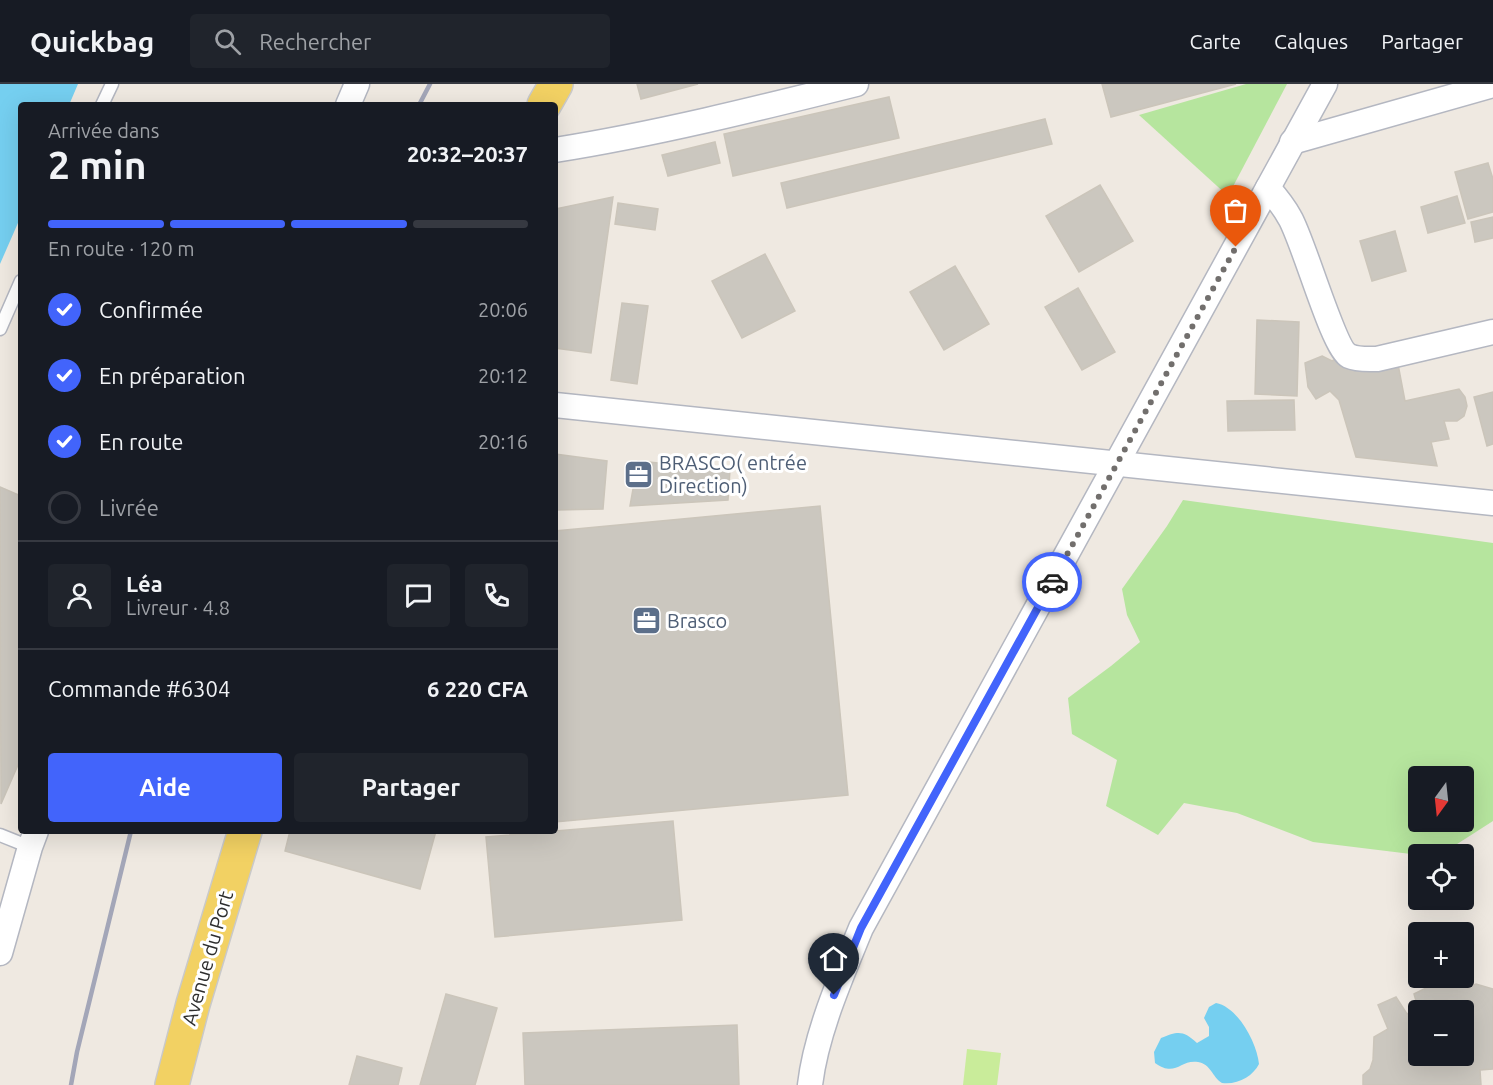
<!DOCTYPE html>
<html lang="fr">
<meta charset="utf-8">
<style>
:root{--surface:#171b24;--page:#20242c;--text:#f1f3f6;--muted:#9ea1a6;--line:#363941;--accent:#4264fb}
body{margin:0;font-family:Ubuntu,sans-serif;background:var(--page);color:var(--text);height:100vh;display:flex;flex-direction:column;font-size:22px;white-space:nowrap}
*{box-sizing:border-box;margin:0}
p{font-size:20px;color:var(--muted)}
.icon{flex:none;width:33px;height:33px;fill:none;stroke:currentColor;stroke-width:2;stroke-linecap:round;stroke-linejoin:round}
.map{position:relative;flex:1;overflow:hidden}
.drawer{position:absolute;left:18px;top:18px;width:540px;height:732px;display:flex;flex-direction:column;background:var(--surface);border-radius:6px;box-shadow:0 6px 24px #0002}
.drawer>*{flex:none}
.needle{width:39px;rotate:195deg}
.tools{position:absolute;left:1408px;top:682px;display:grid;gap:12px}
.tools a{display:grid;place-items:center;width:66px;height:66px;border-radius:6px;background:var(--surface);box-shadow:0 6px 24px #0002;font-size:30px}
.pin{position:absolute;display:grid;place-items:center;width:51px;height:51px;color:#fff;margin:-62px -26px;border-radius:50% 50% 50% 0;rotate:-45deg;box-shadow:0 0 6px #0007}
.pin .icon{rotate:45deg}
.courier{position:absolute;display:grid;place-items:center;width:60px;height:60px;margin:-30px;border:4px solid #4264fb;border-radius:50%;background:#fff;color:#222;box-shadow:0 2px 8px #0007}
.overview em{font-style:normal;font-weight:700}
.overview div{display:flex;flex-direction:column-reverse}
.overview{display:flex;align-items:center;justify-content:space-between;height:102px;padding:0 30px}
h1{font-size:39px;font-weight:700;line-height:45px}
.bar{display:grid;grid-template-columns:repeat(4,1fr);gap:9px 6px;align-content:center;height:72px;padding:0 30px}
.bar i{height:8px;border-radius:4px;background:var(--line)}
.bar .selected{background:var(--accent)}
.bar p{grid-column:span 4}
.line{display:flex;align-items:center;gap:15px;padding:0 30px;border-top:2px solid var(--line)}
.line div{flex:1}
.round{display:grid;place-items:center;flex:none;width:63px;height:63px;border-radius:6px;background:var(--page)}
ol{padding:0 30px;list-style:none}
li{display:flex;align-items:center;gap:18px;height:66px}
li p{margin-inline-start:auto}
li .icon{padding:6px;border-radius:50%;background:var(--accent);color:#fff;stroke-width:4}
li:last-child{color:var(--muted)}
li i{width:33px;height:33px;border:3px solid var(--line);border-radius:50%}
.cta{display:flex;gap:12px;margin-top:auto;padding:12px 30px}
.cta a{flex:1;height:69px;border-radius:6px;background:var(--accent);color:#fff;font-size:24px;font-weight:700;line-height:69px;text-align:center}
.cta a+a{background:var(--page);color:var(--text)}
header{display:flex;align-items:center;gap:36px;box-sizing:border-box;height:84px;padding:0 30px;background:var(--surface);border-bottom:2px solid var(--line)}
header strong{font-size:28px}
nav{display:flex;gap:33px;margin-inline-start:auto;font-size:21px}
.search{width:420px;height:54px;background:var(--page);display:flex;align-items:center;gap:15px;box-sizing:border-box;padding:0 21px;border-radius:6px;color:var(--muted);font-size:22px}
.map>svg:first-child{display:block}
.green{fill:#b6e59e;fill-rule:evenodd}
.pitch{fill:#c9ec9a}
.water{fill:#75cff0}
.building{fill:#cbc7bf;stroke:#cbc5ba;stroke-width:1.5;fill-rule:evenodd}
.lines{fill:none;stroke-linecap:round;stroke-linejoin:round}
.lane-casing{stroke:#b4b7c1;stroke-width:15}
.street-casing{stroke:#b4b7c1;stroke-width:27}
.primary-casing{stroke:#c9c9c9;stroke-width:36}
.lane{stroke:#fff;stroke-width:12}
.street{stroke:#fff;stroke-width:24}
.primary{stroke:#f2d163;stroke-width:33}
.rail{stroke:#a3a6b8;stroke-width:4.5}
.done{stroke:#726f6d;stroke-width:6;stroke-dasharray:0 10.8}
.route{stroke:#4264fb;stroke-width:8}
.labels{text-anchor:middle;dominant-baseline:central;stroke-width:6;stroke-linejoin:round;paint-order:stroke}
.service-label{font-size:20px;fill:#4e5e75;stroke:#fff;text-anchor:start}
.street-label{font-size:20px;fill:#2e2e2e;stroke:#fff}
</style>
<header>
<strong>Quickbag</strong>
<div class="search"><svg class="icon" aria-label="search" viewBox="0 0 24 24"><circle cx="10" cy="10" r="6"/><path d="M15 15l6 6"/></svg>Rechercher</div>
<nav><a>Carte</a><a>Calques</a><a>Partager</a></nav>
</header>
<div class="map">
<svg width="1493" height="1001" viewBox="0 0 1493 1001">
<rect width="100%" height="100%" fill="#efe9e1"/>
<g class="green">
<polygon points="1246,0 1287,0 1228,112 1139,31"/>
<path d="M1183,416l310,43v278l-53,34h-21l-106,-13 -76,-29 -53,-10 -26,32 -52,-29 11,-46 -45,-26 -4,-36 43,-32 29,-24 -13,-27 -5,-26 45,-63zM1419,693h45v45h-45z"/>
</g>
<polygon class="pitch" points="967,965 1001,969 997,1001 963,1001"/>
<g class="water">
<polygon points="0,0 78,0 69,21 21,21 21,132 0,180"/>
<path d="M1216,919c22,4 41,40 43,61 -6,12 -21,21 -37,19 -10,-6 -11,-19 -24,-21 -18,-3 -22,16 -43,1l-1,-11 7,-14c17,-7 22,-8 36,5l12,-7v-9l-5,-9 5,-11z"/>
</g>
<g class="building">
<polygon points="637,0 698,0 641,15"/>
<polygon points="1102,0 1236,0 1111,33"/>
<polygon points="889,13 899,54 733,92 724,50"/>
<polygon points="1045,35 1052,60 787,124 781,99"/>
<polygon points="715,58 720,79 668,92 662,71"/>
<polygon points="1488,79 1493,95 1493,128 1468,135 1455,88"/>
<polygon points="1100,101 1133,157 1079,188 1046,132"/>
<polygon points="1457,112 1465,139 1428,149 1421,123"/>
<polygon points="613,113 591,269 555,264 555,125"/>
<polygon points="618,119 658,125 655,146 615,140"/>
<polygon points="1493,133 1493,154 1475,158 1471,138"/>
<polygon points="1395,147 1406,187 1372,197 1360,157"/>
<polygon points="765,170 795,227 742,254 712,197"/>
<polygon points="955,182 989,240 944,266 910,208"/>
<polygon points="1078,204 1115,268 1082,286 1045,223"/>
<polygon points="622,219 648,222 637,300 611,296"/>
<polygon points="1257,236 1299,238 1297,312 1255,310"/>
<polygon points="1322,272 1332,277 1340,273 1397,275 1405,317 1459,305 1465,313 1467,322 1464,332 1457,337 1444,337 1449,355 1431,358 1437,382 1356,373 1339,316 1330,307 1316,315 1308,303 1305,279"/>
<polygon points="1493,308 1493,360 1487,362 1474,313"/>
<polygon points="1294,316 1295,346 1228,347 1227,317"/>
<polygon points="555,370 607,377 603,425 556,426"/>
<polygon points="638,377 730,386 728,416 630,422"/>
<polygon points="0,403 21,412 21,674 1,720"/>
<polygon points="820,422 848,711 555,738 555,447"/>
<polygon points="673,737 682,836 495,853 486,753"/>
<polygon points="290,747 436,747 420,805 285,767"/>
<path d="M1446,894l5,9 10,-3 7,4 8,-4 17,5v80l-13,1 1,15h-118v-10l7,-6 3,-9 1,-23 14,-8 -10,-24 18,-8 11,17 11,-6 -4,-14zM1419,927h45v45h-45z"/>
<polygon points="446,910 497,924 475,1001 420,1001"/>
<polygon points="737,941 739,1001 525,1001 523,949"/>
<polygon points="357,972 402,984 398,1001 349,1001"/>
</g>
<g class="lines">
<defs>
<g id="lane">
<polyline points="102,21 112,0"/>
<polyline points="0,245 21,197"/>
<polyline points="0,751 30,763"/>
</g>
<g id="street">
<polyline points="348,21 357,0"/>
<polyline points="1292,58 1493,1"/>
<path d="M555,66c101,-16 201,-41 301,-66"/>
<path d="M1268,104c8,9 16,19 22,30 14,24 43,130 59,138 9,4 19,3 28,3l116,-27"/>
<polyline points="555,321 1493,419"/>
<polyline points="0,869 30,763 36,747"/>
<path d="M810,1001c6,-52 31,-108 51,-157l464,-844"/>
</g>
<g id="primary">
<polyline points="544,21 556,0"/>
<polyline points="172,1001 193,920 245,747"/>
</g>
</defs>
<use href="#lane" class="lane-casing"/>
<use href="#street" class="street-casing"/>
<use href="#primary" class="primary-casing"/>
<use href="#lane" class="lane"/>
<use href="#street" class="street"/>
<use href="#primary" class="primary"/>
<g class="rail">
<polyline points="419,21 430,0"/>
<polyline points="71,1001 77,968 131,747"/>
</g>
</g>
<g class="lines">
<polyline class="done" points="1052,498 1236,163"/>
<polyline class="route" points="834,911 861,844 1052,498"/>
</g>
<defs>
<symbol id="office-square" viewBox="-11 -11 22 22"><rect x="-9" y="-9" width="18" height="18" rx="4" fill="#5c6f8a" stroke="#fff"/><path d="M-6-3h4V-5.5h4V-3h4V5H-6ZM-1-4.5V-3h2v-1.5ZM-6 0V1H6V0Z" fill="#fff"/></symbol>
</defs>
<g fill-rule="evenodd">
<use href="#office-square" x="622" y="374" width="33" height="33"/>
<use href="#office-square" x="630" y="520" width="33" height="33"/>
</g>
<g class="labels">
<g class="service-label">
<text x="659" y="378">BRASCO( entrée<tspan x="659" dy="23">Direction)</tspan></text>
<text x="667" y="536">Brasco</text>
</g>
<g class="street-label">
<text transform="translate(207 874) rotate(-74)">Avenue du Port</text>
</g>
</g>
</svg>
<div class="tools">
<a><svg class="needle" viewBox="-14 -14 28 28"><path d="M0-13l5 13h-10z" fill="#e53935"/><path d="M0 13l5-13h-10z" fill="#9ea1a6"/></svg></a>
<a><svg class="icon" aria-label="locate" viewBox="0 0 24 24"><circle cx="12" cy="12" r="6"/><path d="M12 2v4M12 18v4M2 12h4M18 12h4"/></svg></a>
<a>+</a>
<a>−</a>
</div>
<div class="pin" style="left:1236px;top:163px;background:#ea580c"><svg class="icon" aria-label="bag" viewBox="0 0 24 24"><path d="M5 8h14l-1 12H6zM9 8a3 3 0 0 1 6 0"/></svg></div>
<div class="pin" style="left:834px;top:911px;background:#1f2937"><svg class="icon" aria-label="home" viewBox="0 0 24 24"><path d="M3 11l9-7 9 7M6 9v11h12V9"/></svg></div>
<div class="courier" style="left:1052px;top:498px"><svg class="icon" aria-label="car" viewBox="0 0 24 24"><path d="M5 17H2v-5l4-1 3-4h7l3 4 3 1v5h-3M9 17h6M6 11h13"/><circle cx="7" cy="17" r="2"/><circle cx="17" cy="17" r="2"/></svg></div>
<section class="drawer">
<div class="overview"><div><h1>2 min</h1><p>Arrivée dans</p></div><em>20:32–20:37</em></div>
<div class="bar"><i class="selected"></i><i class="selected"></i><i class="selected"></i><i></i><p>En route · 120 m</p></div>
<ol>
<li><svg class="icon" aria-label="check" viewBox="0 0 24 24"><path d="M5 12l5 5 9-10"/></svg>Confirmée<p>20:06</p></li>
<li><svg class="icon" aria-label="check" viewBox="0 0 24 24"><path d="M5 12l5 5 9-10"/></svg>En préparation<p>20:12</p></li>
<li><svg class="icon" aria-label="check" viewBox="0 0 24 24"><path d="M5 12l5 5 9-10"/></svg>En route<p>20:16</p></li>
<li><i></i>Livrée</li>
</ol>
<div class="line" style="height:108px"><a class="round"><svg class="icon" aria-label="person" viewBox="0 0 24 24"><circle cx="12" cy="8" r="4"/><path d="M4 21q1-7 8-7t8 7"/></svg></a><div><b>Léa</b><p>Livreur · 4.8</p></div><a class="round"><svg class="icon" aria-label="chat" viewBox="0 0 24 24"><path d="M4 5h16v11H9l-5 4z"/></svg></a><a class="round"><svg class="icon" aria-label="phone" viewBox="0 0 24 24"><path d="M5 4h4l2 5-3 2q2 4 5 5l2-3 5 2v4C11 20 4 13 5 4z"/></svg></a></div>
<div class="line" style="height:78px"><div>Commande #6304</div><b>6 220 CFA</b></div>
<div class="cta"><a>Aide</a><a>Partager</a></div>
</section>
</div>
